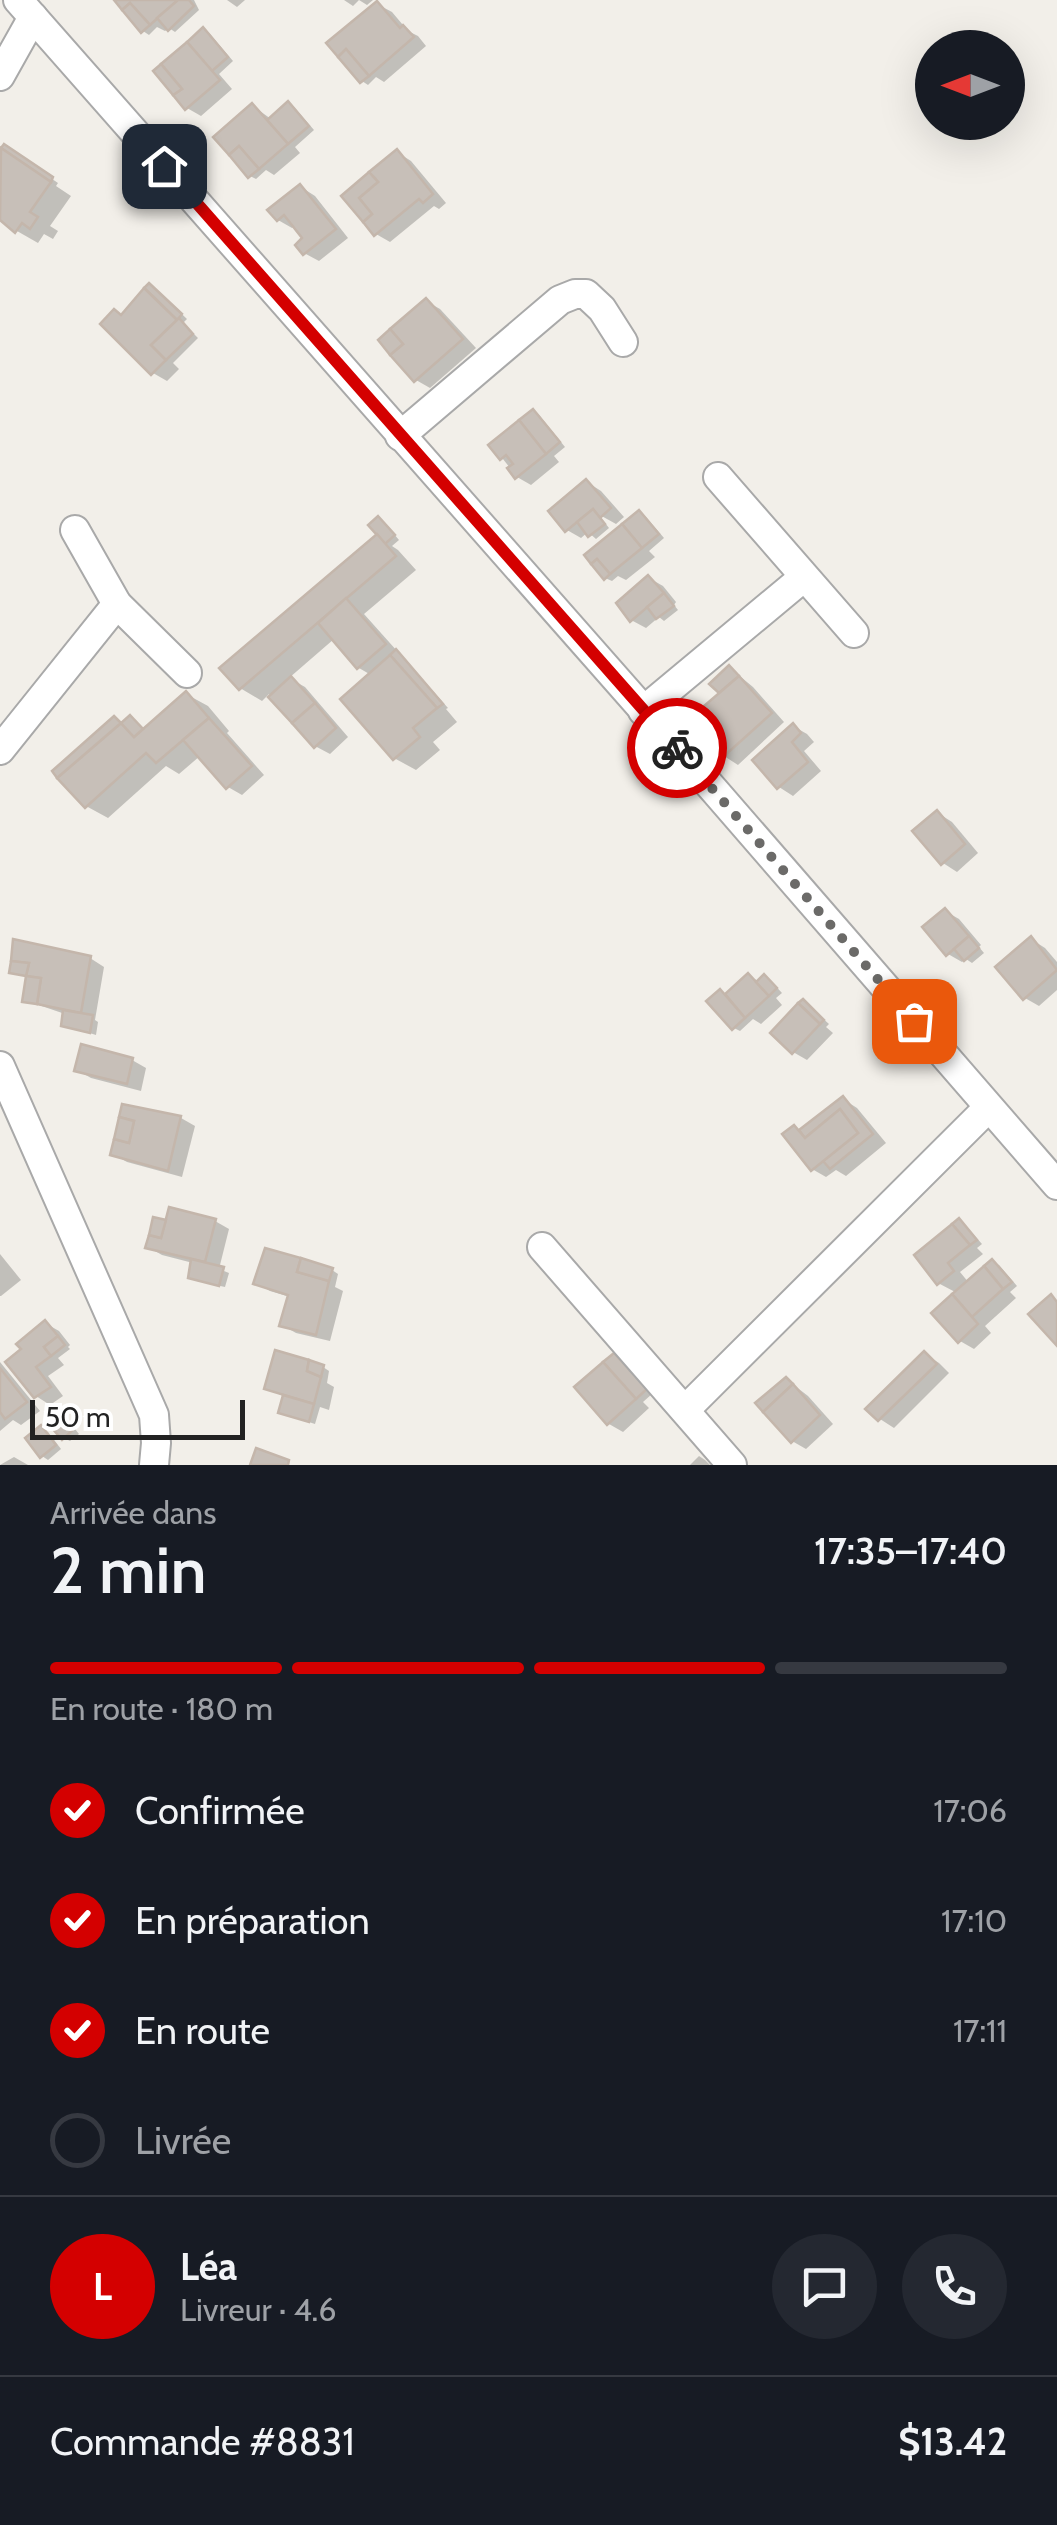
<!DOCTYPE html>
<html lang="fr">
<meta charset="utf-8">
<style>
:root{--surface:#171b24;--page:#242831;--text:#f1f3f6;--muted:#9ea1a6;--line:#363941;--accent:#d40000}
body{margin:0;font-family:Cabin,sans-serif;background:var(--page);color:var(--text);height:100vh;display:flex;flex-direction:column;font-size:38px;white-space:nowrap}
*{box-sizing:border-box;margin:0}
p{font-size:32px;color:var(--muted)}
.icon{flex:none;width:55px;height:55px;fill:none;stroke:currentColor;stroke-width:2;stroke-linecap:round;stroke-linejoin:round}
.map{position:relative;height:1465px;overflow:hidden}
.drawer{display:flex;flex-direction:column;background:var(--surface);flex:1}
.drawer>*{flex:none}
.needle{width:65px;rotate:270deg}
.tools{position:absolute;left:915px;top:30px;display:grid;gap:20px}
.tools a{display:grid;place-items:center;width:110px;height:110px;border-radius:50%;background:var(--surface);box-shadow:0 10px 40px #0002;font-size:50px}
.scale{position:absolute;left:30px;bottom:25px;width:215px;box-sizing:border-box;padding-left:10px;border:5px solid #222;border-top:0;font-size:28px;line-height:35px;white-space:nowrap;color:#222;-webkit-text-stroke:8px #fff;paint-order:stroke}
.pin{position:absolute;display:grid;place-items:center;width:85px;height:85px;color:#fff;margin:-42px;border-radius:20px;box-shadow:0 5px 15px #0006}
.courier{position:absolute;display:grid;place-items:center;width:100px;height:100px;margin:-50px;border:8px solid #d40000;border-radius:50%;background:#fff;color:#222;box-shadow:0 2px 12px #0007}
.summary em{font-style:normal;font-weight:600}
.summary div{display:flex;flex-direction:column-reverse}
.summary{display:flex;align-items:center;justify-content:space-between;height:170px;padding:0 50px}
h1{font-size:65px;font-weight:600;line-height:75px}
.bar{display:grid;grid-template-columns:repeat(4,1fr);gap:15px 10px;align-content:center;height:120px;padding:0 50px}
.bar i{height:12px;border-radius:8px;background:var(--line)}
.bar .current{background:var(--accent)}
.bar p{grid-column:span 4}
.line{display:flex;align-items:center;gap:25px;padding:0 50px;border-top:2px solid var(--line)}
.line div{flex:1}
.round{display:grid;place-items:center;flex:none;width:105px;height:105px;border-radius:52px;background:var(--page)}
ol{padding:0 50px;list-style:none}
li{display:flex;align-items:center;gap:30px;height:110px}
li p{margin-inline-start:auto}
li .icon{padding:10px;border-radius:50%;background:var(--accent);color:#fff;stroke-width:4}
li:last-child{color:var(--muted)}
li i{width:55px;height:55px;border:5px solid var(--line);border-radius:50%}
.map>svg:first-child{display:block}
.shadow{fill:#0003}
.building{fill:#c7bfb8;stroke:#c4b6ab;stroke-width:2.5}
.lines{fill:none;stroke-linecap:round;stroke-linejoin:round}
.minor-casing{stroke:#a9a9a9;stroke-width:32}
.minor{stroke:#fff;stroke-width:28}
.done{stroke:#6b6a68;stroke-width:10;stroke-dasharray:0 18}
.route{stroke:#d40000;stroke-width:12}
</style>
<div class="map">
<svg width="1057" height="1465" viewBox="0 0 1057 1465">
<rect width="100%" height="100%" fill="#f2efe9"/>
<g class="shadow">
<polygon points="117,0 194,0 199,10 175,32 169,28 165,31 157,27 149,35 143,31"/>
<polygon points="227,0 245,0 237,7"/>
<polygon points="344,0 373,0 367,5 359,0 353,6"/>
<polygon points="377,4 392,12 408,31 418,36 426,46 384,82 376,77 368,85 362,81"/>
<polygon points="204,30 210,34 233,61 219,74 232,89 201,116 187,108"/>
<polygon points="288,104 294,107 314,130 295,147 300,153 274,175 266,170 256,179 250,176 253,106 271,119"/>
<polygon points="5,147 58,183 56,186 71,196 50,226 58,231 53,239 44,234 38,243 17,231 0,217 0,154"/>
<polygon points="397,152 411,161 446,203 439,209 434,206 390,242 376,234"/>
<polygon points="301,187 315,196 348,238 319,261 304,253 306,239 295,225 292,228 278,220"/>
<polygon points="156,289 187,319 183,323 198,338 173,363 179,369 167,381 153,373 122,317"/>
<polygon points="426,301 440,309 476,348 430,388 416,380"/>
<polygon points="533,412 539,415 565,447 554,456 559,462 531,485 517,477 492,445"/>
<polygon points="587,482 601,491 624,517 616,524 598,514 609,528 596,539 588,532 581,538 567,530"/>
<polygon points="640,513 646,517 664,538 649,551 655,557 626,580 618,576 612,581 605,578"/>
<polygon points="378,519 384,522 399,540 392,546 398,550 416,570 364,614 448,708 446,709 457,722 433,742 440,750 416,770 394,758 371,675 359,668 334,639 289,678 305,687 348,737 330,754 315,746 269,694 262,701 240,688 380,534"/>
<polygon points="649,578 663,586 676,602 674,605 678,610 664,621 659,617 646,628 631,620"/>
<polygon points="730,668 753,687 784,722 738,765 724,756 713,744 716,741 705,735 723,693 720,691"/>
<polygon points="186,694 208,706 229,731 227,733 264,775 242,795 228,787 200,756 179,774 166,766 108,818 86,806 123,724 136,722 145,731"/>
<polygon points="793,726 807,734 814,742 804,751 821,771 793,796 779,787 756,760"/>
<polygon points="938,813 952,822 978,853 957,872 943,863"/>
<polygon points="945,911 959,919 981,945 979,947 984,953 972,963 966,959 962,962 948,954"/>
<polygon points="1031,939 1045,948 1057,962 1057,990 1039,1006 1025,998"/>
<polygon points="90,958 104,967 95,1020 98,1022 96,1035 64,1025 65,1014 24,1000 29,977 11,972"/>
<polygon points="749,976 760,982 765,977 771,981 782,993 776,998 782,1005 761,1024 753,1019 740,1031 734,1028 720,992 727,996"/>
<polygon points="809,1006 829,1024 826,1027 833,1033 807,1060 793,1052"/>
<polygon points="132,1060 146,1068 141,1091 91,1078 77,1070"/>
<polygon points="843,1099 857,1108 886,1143 846,1176 836,1170 826,1177 812,1169 795,1128 802,1132"/>
<polygon points="124,1106 181,1118 195,1126 182,1177 127,1162 113,1154"/>
<polygon points="215,1221 229,1229 219,1269 229,1273 225,1287 197,1281 190,1277 193,1263 162,1255 148,1247"/>
<polygon points="959,1221 965,1225 982,1244 977,1248 983,1254 960,1272 969,1283 992,1262 999,1265 1017,1286 1010,1292 1016,1298 985,1326 991,1333 974,1349 960,1341 935,1313 957,1293 938,1283"/>
<polygon points="0,1254 21,1280 1,1296 0,1296"/>
<polygon points="332,1270 338,1274 335,1287 343,1291 330,1341 296,1333 282,1325 290,1297 270,1291 256,1283"/>
<polygon points="45,1323 59,1331 70,1345 68,1347 70,1349 58,1358 64,1365 48,1376 63,1396 50,1405 36,1396 25,1349"/>
<polygon points="925,1354 939,1363 949,1373 894,1428 880,1419 869,1409"/>
<polygon points="614,1356 620,1359 652,1394 643,1402 649,1408 623,1432 609,1424"/>
<polygon points="0,1362 40,1411 21,1425 13,1420 0,1431"/>
<polygon points="323,1367 329,1371 327,1383 334,1387 329,1410 320,1407 315,1424 287,1415 285,1397 267,1388"/>
<polygon points="795,1386 808,1396 833,1424 806,1449 792,1441 767,1412"/>
<polygon points="60,1415 67,1419 79,1434 70,1441 64,1438"/>
<polygon points="41,1429 48,1432 61,1449 48,1460 42,1456"/>
<polygon points="699,1456 705,1460 710,1465 690,1465"/>
<polygon points="14,1457 28,1465 0,1465"/>
</g>
<g class="building">
<polygon points="114,0 178,0 150,25 130,3 122,10"/>
<polygon points="178,0 189,0 194,6 168,31 157,18"/>
<polygon points="377,1 400,28 403,25 414,37 369,76 346,49 338,57 326,43"/>
<polygon points="130,3 150,25 141,33 122,10"/>
<polygon points="203,27 228,57 212,71 187,42"/>
<polygon points="187,42 220,80 185,110 173,95 182,89 161,64"/>
<polygon points="346,49 369,76 360,83 338,57"/>
<polygon points="161,64 182,89 173,95 153,71"/>
<polygon points="288,101 309,126 288,144 267,120"/>
<polygon points="252,103 288,144 259,169 239,146 229,155 213,137"/>
<polygon points="4,144 53,177 51,182 1,148"/>
<polygon points="239,146 259,169 248,178 229,155"/>
<polygon points="1,148 51,182 30,212 38,217 30,229 22,223 15,233 0,220"/>
<polygon points="397,149 433,194 423,203 419,199 374,236 363,222 372,214 359,198 378,182 369,172"/>
<polygon points="369,172 378,182 359,198 372,214 363,222 341,196"/>
<polygon points="300,184 336,229 303,255 295,245 302,238 284,215 277,221 267,210"/>
<polygon points="149,283 182,314 179,318 177,320 144,288"/>
<polygon points="144,288 177,320 151,345 166,360 151,375 100,324 114,309 121,315"/>
<polygon points="426,298 463,339 414,382 390,355 403,344 390,329"/>
<polygon points="179,318 193,334 166,360 151,345"/>
<polygon points="390,329 403,344 390,355 378,340"/>
<polygon points="533,409 560,442 546,454 519,420"/>
<polygon points="519,420 546,454 515,479 507,468 513,464 506,455 500,460 488,445"/>
<polygon points="586,479 611,508 600,518 593,509 565,532 548,511"/>
<polygon points="593,509 605,524 588,537 577,522"/>
<polygon points="639,510 659,534 642,548 622,524"/>
<polygon points="378,516 395,535 385,544 368,525"/>
<polygon points="622,524 642,548 610,574 597,559 591,564 584,555"/>
<polygon points="377,534 396,556 239,690 219,668"/>
<polygon points="597,559 610,574 604,580 591,564"/>
<polygon points="648,575 664,593 630,622 616,603"/>
<polygon points="664,593 674,606 656,619 647,607"/>
<polygon points="346,598 386,644 357,669 318,623"/>
<polygon points="396,649 443,704 437,708 390,655"/>
<polygon points="390,655 437,708 413,728 420,737 393,760 340,699"/>
<polygon points="729,665 739,676 719,693 709,684"/>
<polygon points="291,676 315,703 292,723 268,697"/>
<polygon points="739,676 772,713 722,758 709,744 715,739 708,732 704,737 689,719"/>
<polygon points="186,691 209,718 156,763 146,753 85,808 57,778 121,723 134,737"/>
<polygon points="315,703 336,728 314,748 292,723"/>
<polygon points="130,715 143,729 134,737 121,723"/>
<polygon points="114,716 121,723 57,778 52,771"/>
<polygon points="209,718 252,766 226,789 183,740"/>
<polygon points="793,723 801,733 792,742 808,762 777,789 752,760"/>
<polygon points="937,810 965,844 941,865 912,831"/>
<polygon points="945,908 969,936 946,956 922,927"/>
<polygon points="969,936 979,948 964,961 954,949"/>
<polygon points="1031,936 1057,970 1023,1000 995,967"/>
<polygon points="13,939 91,956 81,1013 37,1004 41,978 26,976 29,963 11,961"/>
<polygon points="11,961 29,963 26,976 9,973"/>
<polygon points="748,973 769,996 745,1018 725,994"/>
<polygon points="764,974 777,988 769,996 756,982"/>
<polygon points="26,976 41,978 37,1004 22,1002"/>
<polygon points="720,989 745,1018 732,1030 706,1001"/>
<polygon points="803,999 824,1020 820,1024 798,1003"/>
<polygon points="798,1003 820,1024 792,1054 770,1033"/>
<polygon points="63,1010 93,1015 90,1033 61,1026"/>
<polygon points="81,1044 133,1058 127,1084 74,1071"/>
<polygon points="843,1096 873,1134 830,1169 823,1161 858,1133 840,1109 805,1138 799,1130"/>
<polygon points="122,1104 181,1116 168,1171 110,1155 114,1139 129,1143 134,1121 119,1117"/>
<polygon points="840,1109 858,1133 811,1171 782,1134 794,1125 805,1138"/>
<polygon points="119,1117 134,1121 129,1143 114,1139"/>
<polygon points="169,1207 216,1219 205,1262 145,1248 149,1235 161,1238"/>
<polygon points="153,1217 166,1220 161,1238 149,1235"/>
<polygon points="959,1218 977,1240 970,1245 952,1224"/>
<polygon points="952,1224 970,1245 948,1263 954,1271 937,1285 914,1255"/>
<polygon points="265,1248 301,1258 297,1272 329,1281 316,1335 279,1326 288,1295 253,1284"/>
<polygon points="301,1258 333,1268 329,1281 297,1272"/>
<polygon points="191,1259 224,1267 219,1286 188,1278"/>
<polygon points="992,1259 1012,1282 1003,1289 984,1266"/>
<polygon points="984,1266 1003,1289 972,1317 952,1294"/>
<polygon points="952,1294 978,1324 958,1343 931,1313"/>
<polygon points="1051,1294 1057,1302 1057,1346 1028,1314"/>
<polygon points="45,1320 58,1336 44,1347 51,1356 36,1367 51,1387 34,1398 5,1362 21,1349 16,1344"/>
<polygon points="58,1336 65,1345 51,1356 44,1347"/>
<polygon points="275,1350 309,1360 307,1371 321,1377 314,1404 264,1389"/>
<polygon points="924,1351 937,1364 878,1421 865,1409"/>
<polygon points="614,1353 647,1389 636,1399 603,1362"/>
<polygon points="309,1360 324,1365 321,1377 307,1371"/>
<polygon points="603,1362 636,1399 607,1425 574,1387"/>
<polygon points="0,1368 27,1402 5,1419 0,1412"/>
<polygon points="786,1377 793,1384 763,1412 755,1403"/>
<polygon points="793,1384 820,1415 791,1443 763,1412"/>
<polygon points="283,1395 314,1404 309,1422 278,1413"/>
<polygon points="60,1412 74,1429 62,1440 48,1423"/>
<polygon points="41,1425 56,1445 40,1458 25,1438"/>
<polygon points="256,1448 289,1460 288,1465 250,1465"/>
</g>
<g class="lines">
<defs>
<g id="minor">
<polyline points="18,0 714,790 1057,1185"/>
<polyline points="0,76 33,17"/>
<polyline points="400,436 560,300 575,294 586,294 602,309 623,342"/>
<polyline points="718,477 854,633"/>
<polyline points="75,530 117,604 187,673"/>
<polyline points="643,711 804,577"/>
<polyline points="0,750 117,604"/>
<polyline points="0,1066 154,1415 156,1443 154,1465"/>
<polyline points="542,1247 732,1465"/>
<polyline points="685,1410 988,1108"/>
</g>
</defs>
<use href="#minor" class="minor-casing"/>
<use href="#minor" class="minor"/>
</g>
<g class="lines">
<polyline class="done" points="677,748 914,1021"/>
<polyline class="route" points="164,166 677,748"/>
</g>
</svg>
<div class="tools">
<a><svg class="needle" viewBox="-14 -14 28 28"><path d="M0-13l5 13h-10z" fill="#e53935"/><path d="M0 13l5-13h-10z" fill="#9ea1a6"/></svg></a>
</div>
<div class="scale">50 m</div>
<div class="pin" style="left:914px;top:1021px;background:#ea580c"><svg class="icon" aria-label="bag" viewBox="0 0 24 24"><path d="M5 8h14l-1 12H6zM9 8a3 3 0 0 1 6 0"/></svg></div>
<div class="pin" style="left:164px;top:166px;background:#1f2937"><svg class="icon" aria-label="home" viewBox="0 0 24 24"><path d="M3 11l9-7 9 7M6 9v11h12V9"/></svg></div>
<div class="courier" style="left:677px;top:748px"><svg class="icon" aria-label="bike" viewBox="0 0 24 24"><circle cx="6" cy="16" r="4"/><circle cx="18" cy="16" r="4"/><path d="M6 16l4-8h5l3 8M10 8l3 8H6M13 5h3"/></svg></div>
</div>
<section class="drawer">
<div class="summary"><div><h1>2 min</h1><p>Arrivée dans</p></div><em>17:35–17:40</em></div>
<div class="bar"><i class="current"></i><i class="current"></i><i class="current"></i><i></i><p>En route · 180 m</p></div>
<ol>
<li><svg class="icon" aria-label="check" viewBox="0 0 24 24"><path d="M5 12l5 5 9-10"/></svg>Confirmée<p>17:06</p></li>
<li><svg class="icon" aria-label="check" viewBox="0 0 24 24"><path d="M5 12l5 5 9-10"/></svg>En préparation<p>17:10</p></li>
<li><svg class="icon" aria-label="check" viewBox="0 0 24 24"><path d="M5 12l5 5 9-10"/></svg>En route<p>17:11</p></li>
<li><i></i>Livrée</li>
</ol>
<div class="line" style="height:180px"><b class="round" style="background:var(--accent);color:#fff">L</b><div><b>Léa</b><p>Livreur · 4.6</p></div><a class="round"><svg class="icon" aria-label="chat" viewBox="0 0 24 24"><path d="M4 5h16v11H9l-5 4z"/></svg></a><a class="round"><svg class="icon" aria-label="phone" viewBox="0 0 24 24"><path d="M5 4h4l2 5-3 2q2 4 5 5l2-3 5 2v4C11 20 4 13 5 4z"/></svg></a></div>
<div class="line" style="height:130px"><div>Commande #8831</div><b>$13.42</b></div>
</section>
